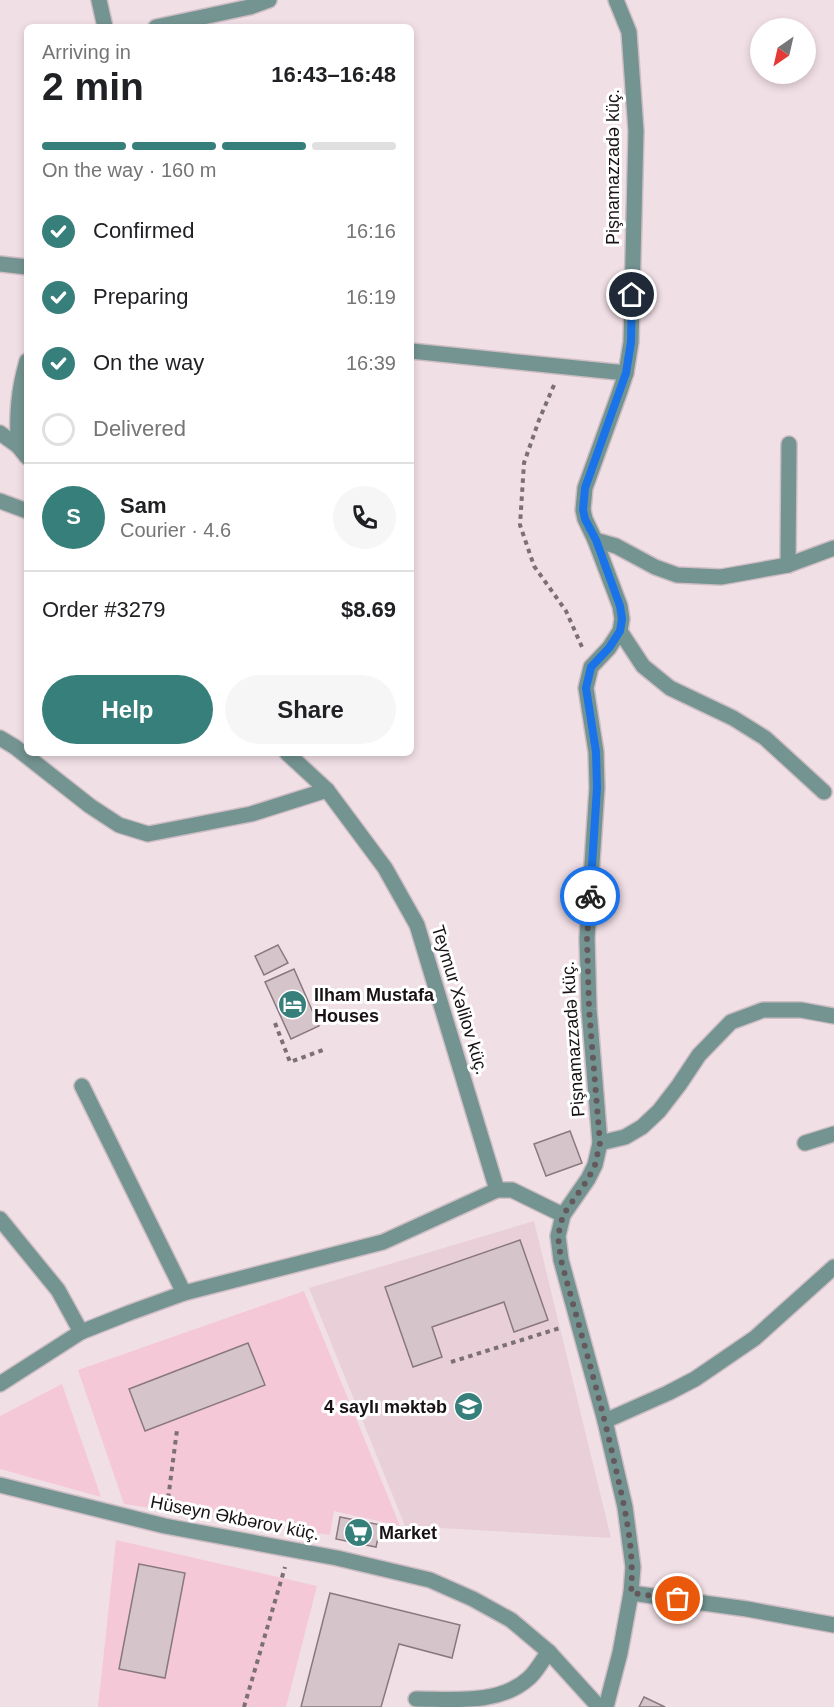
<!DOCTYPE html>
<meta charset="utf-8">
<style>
:root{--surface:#fff;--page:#f6f6f6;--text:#202124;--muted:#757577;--line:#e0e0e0;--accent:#377f7b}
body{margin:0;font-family:Arial,sans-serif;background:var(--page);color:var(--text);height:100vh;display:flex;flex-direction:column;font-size:22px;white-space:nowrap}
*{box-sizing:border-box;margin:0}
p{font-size:20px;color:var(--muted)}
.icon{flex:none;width:33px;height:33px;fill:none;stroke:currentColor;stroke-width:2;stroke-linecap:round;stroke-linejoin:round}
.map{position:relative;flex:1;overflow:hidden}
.panel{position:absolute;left:24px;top:24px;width:390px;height:732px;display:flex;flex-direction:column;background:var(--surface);border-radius:9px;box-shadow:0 3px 9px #0003}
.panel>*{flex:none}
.needle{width:39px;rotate:214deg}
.fabs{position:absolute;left:750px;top:18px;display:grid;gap:12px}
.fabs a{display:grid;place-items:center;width:66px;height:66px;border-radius:50%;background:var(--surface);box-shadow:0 3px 9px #0003;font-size:30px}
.pin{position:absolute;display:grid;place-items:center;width:51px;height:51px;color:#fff;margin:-26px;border:3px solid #fff;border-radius:50%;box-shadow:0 2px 6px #0007}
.courier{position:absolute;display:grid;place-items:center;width:60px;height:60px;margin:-30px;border:4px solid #1a73e8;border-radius:50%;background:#fff;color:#222;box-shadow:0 2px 8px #0007}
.head em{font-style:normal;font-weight:800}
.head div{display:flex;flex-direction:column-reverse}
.head{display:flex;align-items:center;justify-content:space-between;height:102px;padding:0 18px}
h1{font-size:39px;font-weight:800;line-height:45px}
.bar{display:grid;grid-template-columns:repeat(4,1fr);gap:9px 6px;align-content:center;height:72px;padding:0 18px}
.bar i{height:8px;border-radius:4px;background:var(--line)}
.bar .current{background:var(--accent)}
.bar p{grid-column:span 4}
.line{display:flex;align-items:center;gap:15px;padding:0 18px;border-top:2px solid var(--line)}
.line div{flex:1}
.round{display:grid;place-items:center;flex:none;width:63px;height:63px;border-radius:32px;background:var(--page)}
ol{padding:0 18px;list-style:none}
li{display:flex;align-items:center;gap:18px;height:66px}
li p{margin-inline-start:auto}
li .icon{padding:6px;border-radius:50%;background:var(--accent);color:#fff;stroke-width:4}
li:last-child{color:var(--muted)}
li i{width:33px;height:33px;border:3px solid var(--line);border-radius:50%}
.button{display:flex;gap:12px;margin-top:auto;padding:12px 18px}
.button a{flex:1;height:69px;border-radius:36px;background:var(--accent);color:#fff;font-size:24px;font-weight:800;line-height:69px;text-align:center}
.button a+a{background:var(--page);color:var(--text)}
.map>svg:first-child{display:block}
.built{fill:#e9cfd8}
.green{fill:#f5c8d8}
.building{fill:#d5c4ca;stroke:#89787e;stroke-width:1.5}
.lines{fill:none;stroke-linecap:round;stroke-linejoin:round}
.minor-casing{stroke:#cebec4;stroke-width:18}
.path{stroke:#7b7074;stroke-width:4;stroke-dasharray:4.5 4.5;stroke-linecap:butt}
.minor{stroke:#749491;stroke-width:15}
.done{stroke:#645a5e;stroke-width:6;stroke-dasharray:0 10.8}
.route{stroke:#1a73e8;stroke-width:8}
.labels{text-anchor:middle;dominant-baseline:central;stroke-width:6;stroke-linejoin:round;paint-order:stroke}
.street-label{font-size:18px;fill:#181214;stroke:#fff}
.poi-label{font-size:18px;font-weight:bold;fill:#181214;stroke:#fff;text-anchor:start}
</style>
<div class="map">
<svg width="834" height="1707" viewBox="0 0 834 1707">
<rect width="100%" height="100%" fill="#f1dfe6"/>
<polygon class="built" points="534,1221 611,1538 405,1526 309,1288"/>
<g class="green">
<polygon points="304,1291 400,1526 334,1511 330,1535 124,1504 78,1370"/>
<polygon points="62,1384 101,1497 0,1469 0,1416"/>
<polygon points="116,1540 317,1586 286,1707 98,1707"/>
</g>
<g class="building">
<polygon points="278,945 288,963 264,975 255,956"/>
<polygon points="294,969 319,1026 291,1039 265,982"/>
<polygon points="570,1131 582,1163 546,1176 534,1144"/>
<polygon points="520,1240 548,1320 514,1332 504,1302 432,1327 442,1357 413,1367 385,1287"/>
<polygon points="248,1343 265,1385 145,1431 129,1389"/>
<polygon points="340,1517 381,1525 376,1547 336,1539"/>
<polygon points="139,1564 185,1573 165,1678 119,1669"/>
<polygon points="330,1593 460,1625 452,1658 399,1644 381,1707 301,1707"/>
<polygon points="644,1697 665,1707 639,1707"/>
</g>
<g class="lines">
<defs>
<g id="minor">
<polyline points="99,0 105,27"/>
<polyline points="156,27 250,7 269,0"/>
<polyline points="0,264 27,267"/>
<polyline points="411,351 626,373"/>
<polyline points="0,433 18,446 27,457"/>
<path d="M18,446c-1,-31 0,-55 9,-85"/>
<polyline points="0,501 27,511"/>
<polyline points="595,540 616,546 655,567 677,575 721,577 788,565 834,548"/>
<polyline points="788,565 789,444"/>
<polyline points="620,631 643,666 670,688 733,718 765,738 824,792"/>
<polyline points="0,738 15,747 90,806 119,825 148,834 251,814 327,790"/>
<polyline points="287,753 327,790 385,868 417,925 497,1190"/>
<polyline points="82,1086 184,1293"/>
<polyline points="600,1143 625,1137 642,1127 659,1111 679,1085 699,1055 731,1022 763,1010 801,1010 834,1016"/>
<polyline points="805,1143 834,1134"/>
<polyline points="0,1219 58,1290 81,1332"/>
<polyline points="0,1384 81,1332 129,1313 184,1293 383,1242 497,1190 512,1190 563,1215"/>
<polyline points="605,1421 668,1393 695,1379 755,1338 834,1267"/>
<polyline points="0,1485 165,1526 337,1558 430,1580 473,1599 511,1620 549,1652 599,1707"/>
<polyline points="631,1593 747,1609 834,1625"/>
<path d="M416,1699c37,0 84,6 113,-21 8,-7 13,-18 20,-26"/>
<polyline points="606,1707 620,1653 631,1593 633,1567 625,1507 605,1421 561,1260 558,1236 563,1215 588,1179 595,1165 600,1143 589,1009 587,938 597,788 596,752 586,688 591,667 609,648 620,631 622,619 620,606 595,540 585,519 583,510 585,488 619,394 626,373 631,342 636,131 629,32 616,0"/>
</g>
</defs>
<use href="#minor" class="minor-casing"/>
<g class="path">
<polyline points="554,385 539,420 524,463 520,525 534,566 566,611 582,647"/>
<polyline points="275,1023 290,1062 323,1050"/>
<polyline points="451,1362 560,1328"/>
<polyline points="167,1507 177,1430"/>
<polyline points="244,1707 285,1567"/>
</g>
<use href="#minor" class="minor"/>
</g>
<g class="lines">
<path class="done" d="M590,896l-3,42 2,71 11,134 -5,22 -7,14 -25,36 -5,21 3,24c18,67 38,133 53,201 10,44 21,87 17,132l47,6"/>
<polyline class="route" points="590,896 597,788 596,752 586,688 591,667 609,648 620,631 622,619 620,606 596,540 585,519 583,510 585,488 626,373 631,342 632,295"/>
</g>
<defs>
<symbol id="hotel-disc" viewBox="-11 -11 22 22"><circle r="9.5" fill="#377f7b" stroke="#fff"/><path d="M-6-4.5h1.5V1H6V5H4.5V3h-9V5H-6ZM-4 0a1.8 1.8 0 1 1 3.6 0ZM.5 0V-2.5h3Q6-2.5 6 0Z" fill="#fff"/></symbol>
<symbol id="school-disc" viewBox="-11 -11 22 22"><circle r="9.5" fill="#377f7b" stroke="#fff"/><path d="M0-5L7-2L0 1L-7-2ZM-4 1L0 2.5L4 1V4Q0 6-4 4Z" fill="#fff"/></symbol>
<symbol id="supermarket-disc" viewBox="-11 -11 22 22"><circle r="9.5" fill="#377f7b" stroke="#fff"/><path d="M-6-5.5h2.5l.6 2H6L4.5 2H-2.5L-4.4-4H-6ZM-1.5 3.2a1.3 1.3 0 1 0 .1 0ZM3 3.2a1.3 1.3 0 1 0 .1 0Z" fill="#fff"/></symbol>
</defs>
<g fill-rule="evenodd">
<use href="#hotel-disc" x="276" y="988" width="33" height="33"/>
<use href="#school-disc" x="452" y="1390" width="33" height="33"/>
<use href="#supermarket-disc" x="342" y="1516" width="33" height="33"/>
</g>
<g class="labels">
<g class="street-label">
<text transform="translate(613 167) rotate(-90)">Pişnamazzadə küç.</text>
<text transform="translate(460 1000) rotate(73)">Teymur Xəlilov küç.</text>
<text transform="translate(573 1039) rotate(-94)">Pişnamazzadə küç.</text>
<text transform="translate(235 1518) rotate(11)">Hüseyn Əkbərov küç.</text>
</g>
<g class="poi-label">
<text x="314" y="995">Ilham Mustafa<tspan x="314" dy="21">Houses</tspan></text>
<text x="447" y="1407" text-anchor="end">4 saylı məktəb</text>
<text x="379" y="1533">Market</text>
</g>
</g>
</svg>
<div class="fabs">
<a><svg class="needle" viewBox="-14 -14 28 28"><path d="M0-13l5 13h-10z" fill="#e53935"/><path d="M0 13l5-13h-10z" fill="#757577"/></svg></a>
</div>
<div class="pin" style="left:678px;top:1599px;background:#ea580c"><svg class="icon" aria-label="bag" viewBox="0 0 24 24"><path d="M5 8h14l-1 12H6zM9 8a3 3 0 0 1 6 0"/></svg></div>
<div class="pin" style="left:632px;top:295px;background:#1f2937"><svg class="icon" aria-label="home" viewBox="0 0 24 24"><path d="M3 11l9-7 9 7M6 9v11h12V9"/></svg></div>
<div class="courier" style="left:590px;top:896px"><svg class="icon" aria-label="bike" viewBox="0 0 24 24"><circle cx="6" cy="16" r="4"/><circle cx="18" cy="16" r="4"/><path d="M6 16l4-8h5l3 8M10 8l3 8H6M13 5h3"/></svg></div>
<section class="panel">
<div class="head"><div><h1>2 min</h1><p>Arriving in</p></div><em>16:43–16:48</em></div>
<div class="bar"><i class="current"></i><i class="current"></i><i class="current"></i><i></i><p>On the way · 160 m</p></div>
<ol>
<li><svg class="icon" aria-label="check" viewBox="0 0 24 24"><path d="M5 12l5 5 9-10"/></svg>Confirmed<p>16:16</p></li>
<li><svg class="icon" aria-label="check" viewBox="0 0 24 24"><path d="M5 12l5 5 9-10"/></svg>Preparing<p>16:19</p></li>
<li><svg class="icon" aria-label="check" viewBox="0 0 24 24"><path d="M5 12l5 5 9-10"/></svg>On the way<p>16:39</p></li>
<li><i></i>Delivered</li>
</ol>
<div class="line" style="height:108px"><b class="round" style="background:var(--accent);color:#fff">S</b><div><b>Sam</b><p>Courier · 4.6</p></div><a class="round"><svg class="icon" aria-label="phone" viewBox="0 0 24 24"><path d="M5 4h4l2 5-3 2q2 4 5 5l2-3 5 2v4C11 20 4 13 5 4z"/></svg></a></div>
<div class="line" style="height:78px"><div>Order #3279</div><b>$8.69</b></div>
<div class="button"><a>Help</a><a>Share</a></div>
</section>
</div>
